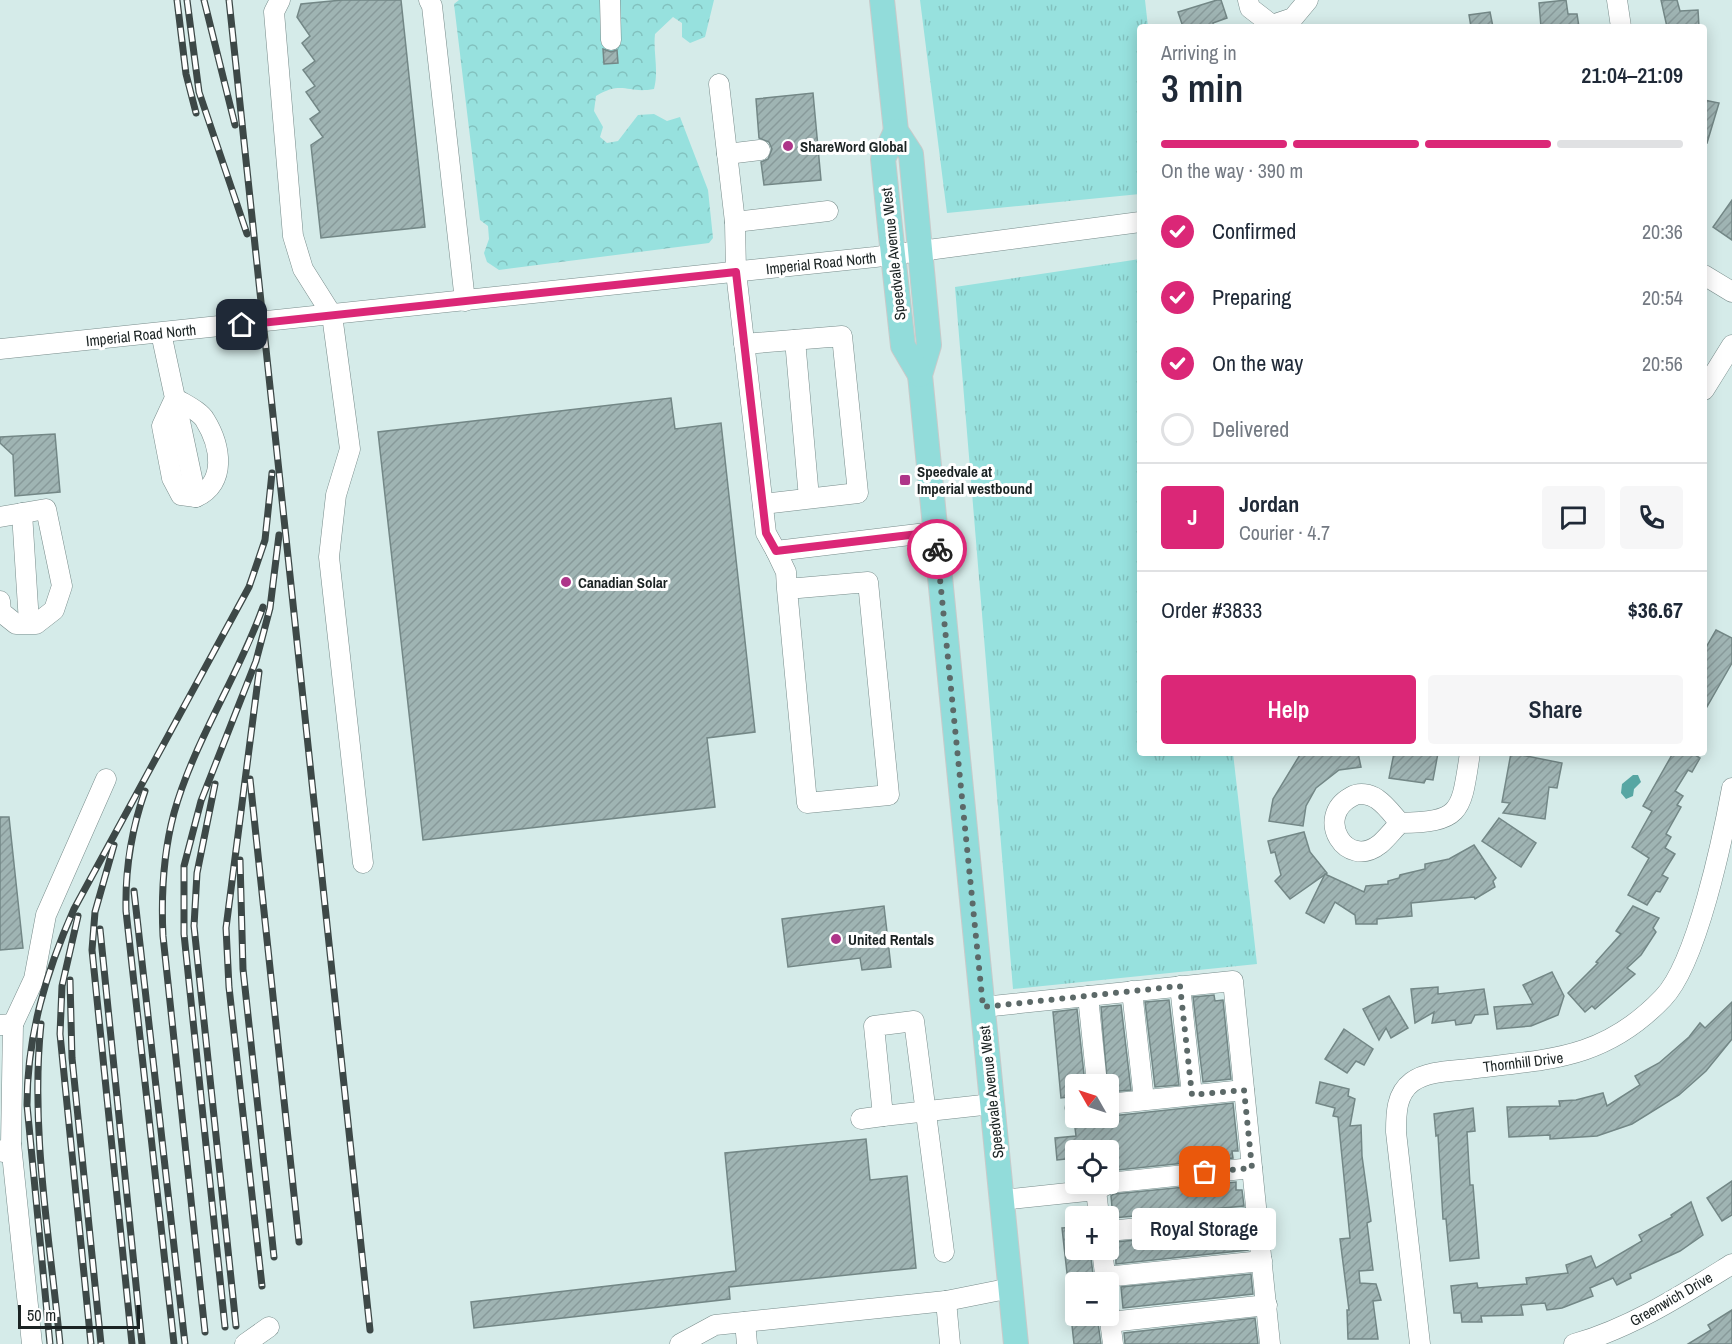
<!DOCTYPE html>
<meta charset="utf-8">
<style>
:root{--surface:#fff;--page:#f6f6f7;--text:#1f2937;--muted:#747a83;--line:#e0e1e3;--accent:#db2777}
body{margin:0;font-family:"Archivo Narrow",sans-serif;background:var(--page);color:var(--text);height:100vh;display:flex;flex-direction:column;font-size:22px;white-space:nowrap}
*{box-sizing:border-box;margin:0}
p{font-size:20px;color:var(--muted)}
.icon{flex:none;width:33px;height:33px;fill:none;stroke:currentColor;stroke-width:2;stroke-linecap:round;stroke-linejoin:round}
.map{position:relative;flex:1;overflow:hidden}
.panel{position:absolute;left:1137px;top:24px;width:570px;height:732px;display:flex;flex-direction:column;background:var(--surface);border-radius:6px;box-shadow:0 3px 15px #0003}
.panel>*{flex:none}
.needle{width:39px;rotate:309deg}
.buttons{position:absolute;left:1065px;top:1074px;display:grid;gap:12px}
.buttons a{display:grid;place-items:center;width:54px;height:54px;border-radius:6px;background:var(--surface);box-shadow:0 3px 15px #0003;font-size:30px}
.scale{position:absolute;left:18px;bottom:15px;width:122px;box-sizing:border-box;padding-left:6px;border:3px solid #1b2323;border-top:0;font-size:16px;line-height:21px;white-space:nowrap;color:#1b2323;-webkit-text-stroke:4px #fff;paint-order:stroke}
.pin{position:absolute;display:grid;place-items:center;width:51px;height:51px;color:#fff;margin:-26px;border-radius:12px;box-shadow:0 3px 9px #0006}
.courier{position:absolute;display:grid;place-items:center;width:60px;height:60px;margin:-30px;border:4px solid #db2777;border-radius:50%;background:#fff;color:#222;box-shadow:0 2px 8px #0007}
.bubble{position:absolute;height:42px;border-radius:6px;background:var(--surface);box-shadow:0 3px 15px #0003;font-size:20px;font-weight:600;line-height:42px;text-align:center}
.headline em{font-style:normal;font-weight:600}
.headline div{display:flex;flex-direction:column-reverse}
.headline{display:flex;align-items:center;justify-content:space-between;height:102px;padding:0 24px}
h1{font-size:39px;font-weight:600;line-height:45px}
.bar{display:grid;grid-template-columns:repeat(4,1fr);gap:9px 6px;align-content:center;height:72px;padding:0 24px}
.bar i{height:8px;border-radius:4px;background:var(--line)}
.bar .on{background:var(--accent)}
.bar p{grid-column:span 4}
.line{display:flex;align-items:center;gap:15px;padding:0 24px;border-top:2px solid var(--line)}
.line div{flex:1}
.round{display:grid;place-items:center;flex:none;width:63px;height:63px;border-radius:6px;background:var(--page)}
ol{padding:0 24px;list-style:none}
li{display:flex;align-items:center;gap:18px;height:66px}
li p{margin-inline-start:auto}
li .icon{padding:6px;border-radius:50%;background:var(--accent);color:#fff;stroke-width:4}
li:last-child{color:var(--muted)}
li i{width:33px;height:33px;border:3px solid var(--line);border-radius:50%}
.action{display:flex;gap:12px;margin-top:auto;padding:12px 24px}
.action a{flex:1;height:69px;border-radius:6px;background:var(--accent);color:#fff;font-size:24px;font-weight:600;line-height:69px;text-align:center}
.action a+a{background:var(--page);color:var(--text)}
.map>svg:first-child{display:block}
.grass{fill:url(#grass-tufts)}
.forest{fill:url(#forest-crowns)}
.water{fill:#57a6a3}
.building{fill:url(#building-hatch);stroke:#738786;stroke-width:1.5}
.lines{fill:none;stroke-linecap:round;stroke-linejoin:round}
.minor-casing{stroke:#788c8b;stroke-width:21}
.major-casing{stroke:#c8caca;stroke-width:26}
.minor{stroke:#fff;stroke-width:20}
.major{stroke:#92dcda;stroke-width:24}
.rail-casing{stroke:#3d4847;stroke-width:7}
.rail{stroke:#fff;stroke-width:4.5;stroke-dasharray:14;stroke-linecap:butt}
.done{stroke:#5c6968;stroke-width:6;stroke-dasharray:0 10.8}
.route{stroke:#db2777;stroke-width:8}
.poi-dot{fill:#ae3589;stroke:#fff;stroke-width:2}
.labels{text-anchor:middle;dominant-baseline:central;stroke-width:6;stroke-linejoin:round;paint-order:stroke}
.poi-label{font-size:15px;font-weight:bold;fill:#1b2323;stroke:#fff;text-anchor:start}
.street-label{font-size:15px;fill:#1b2323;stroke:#fff}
</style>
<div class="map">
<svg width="1732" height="1344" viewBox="0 0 1732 1344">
<defs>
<pattern id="grass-tufts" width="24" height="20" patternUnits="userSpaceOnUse" patternTransform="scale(1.5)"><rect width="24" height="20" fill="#97e1de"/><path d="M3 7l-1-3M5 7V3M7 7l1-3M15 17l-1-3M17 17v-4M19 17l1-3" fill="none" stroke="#82c1be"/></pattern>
<pattern id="forest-crowns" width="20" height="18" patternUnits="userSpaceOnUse" patternTransform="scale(1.5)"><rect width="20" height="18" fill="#97e1de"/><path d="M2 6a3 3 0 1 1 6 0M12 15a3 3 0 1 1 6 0" fill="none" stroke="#82c1be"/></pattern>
<pattern id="building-hatch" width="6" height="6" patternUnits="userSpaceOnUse" patternTransform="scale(1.5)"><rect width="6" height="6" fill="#9fb4b3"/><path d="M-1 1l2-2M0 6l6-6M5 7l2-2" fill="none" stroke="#889a9a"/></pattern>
</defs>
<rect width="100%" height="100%" fill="#d5ebe9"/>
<g class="grass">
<polygon points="920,0 1145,0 1148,27 1140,27 1140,194 947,213"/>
<polygon points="1140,259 1140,753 1233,753 1257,964 1013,989 955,287"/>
</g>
<path class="forest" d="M459,0h255l-9,37 -15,6 -8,-6v-14l-9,-6 -18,17c-2,19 4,36 -1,55 -27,5 -31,-9 -58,7l-2,15 9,16 -3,10 7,6 11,-2 20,-26 16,-1 13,7 13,-4 28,73 5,48 -4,5 -210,27 -12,-8 -3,-9 5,-14 -1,-13 -8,-6 -26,-216z"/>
<polygon class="water" points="1633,775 1638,775 1641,782 1634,789 1633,796 1626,799 1621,793 1622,784"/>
<g class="building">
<polygon points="342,0 401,0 425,227 321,238 311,145 323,137 310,119 320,112 306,92 315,86 303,70 315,61 302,43 310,36 297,17 301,4"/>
<polygon points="1217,0 1221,0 1227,18 1213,23 1214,27 1183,27 1178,12"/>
<polygon points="1566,0 1568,14 1577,14 1579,27 1541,27 1539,3"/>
<polygon points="1661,0 1677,0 1680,11 1698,10 1699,27 1667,27"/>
<polygon points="1490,12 1493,27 1471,27 1469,15"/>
<polygon points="603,49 611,52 617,50 618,63 604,64"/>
<polygon points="813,93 821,180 764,185 761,162 768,159 772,149 769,142 759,138 756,99"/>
<polygon points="1704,100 1719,103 1707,143 1704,142"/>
<polygon points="1732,200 1732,240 1713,227"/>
<polygon points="671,398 675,429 721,423 755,732 707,738 715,807 423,840 378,432"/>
<polygon points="55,434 60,492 15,496 13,455 0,443 0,437"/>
<polygon points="1716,630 1732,638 1732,663 1704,712 1704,651"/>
<polygon points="1301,753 1358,753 1361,767 1339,770 1316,788 1306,806 1303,826 1269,821 1273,799"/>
<polygon points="1394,753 1438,753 1433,780 1426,779 1424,783 1389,778"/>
<polygon points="1511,753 1562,763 1557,788 1549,787 1545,819 1503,813 1510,803 1502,802"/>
<polygon points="1673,753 1692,753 1700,758 1692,772 1688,770 1675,791 1683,796 1677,805 1681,807 1666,834 1671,837 1665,848 1675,854 1662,875 1668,878 1660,892 1656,891 1647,905 1628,895 1649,858 1632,847 1652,811 1643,806"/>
<polygon points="0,817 9,817 23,948 0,950"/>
<polygon points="1499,818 1536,843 1521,867 1482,841"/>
<polygon points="1304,832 1310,852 1327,873 1290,899 1275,881 1281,875 1275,852 1271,853 1268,841"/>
<polygon points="1474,845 1496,878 1493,881 1495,887 1475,899 1474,897 1411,903 1412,916 1377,919 1377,924 1356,924 1355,915 1335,902 1324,923 1306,913 1325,874 1364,892 1366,886 1388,884 1388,881 1399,878 1400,875 1425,869 1425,864 1449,859"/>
<polygon points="884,906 891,967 862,970 860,958 788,967 782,919"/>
<polygon points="1633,906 1659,918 1653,928 1656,932 1641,955 1627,968 1635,974 1595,1009 1592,1006 1585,1012 1568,993 1598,963 1596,962 1621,934 1616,931"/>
<polygon points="1552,972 1564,996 1558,1015 1531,1026 1497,1029 1494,1007 1533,1004 1523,985"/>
<polygon points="1438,987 1438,994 1484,989 1488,1014 1475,1015 1471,1023 1456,1025 1455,1020 1432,1023 1434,1012 1415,1023 1411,989"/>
<polygon points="1214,995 1215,1001 1223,1000 1231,1079 1203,1082 1193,997"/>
<polygon points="1389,996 1408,1028 1391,1038 1386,1028 1379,1040 1363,1009"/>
<polygon points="1169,1000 1179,1085 1155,1087 1145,1002"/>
<polygon points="1732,1002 1732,1039 1706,1071 1679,1095 1632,1124 1597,1136 1550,1139 1550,1135 1509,1137 1507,1107 1560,1106 1559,1101 1576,1100 1603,1093 1607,1106 1640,1085 1635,1076 1659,1063 1689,1037 1700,1023 1705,1028"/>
<polygon points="1121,1005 1131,1090 1108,1092 1101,1007"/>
<polygon points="1077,1009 1085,1084 1076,1084 1076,1096 1061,1098 1053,1012"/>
<polygon points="1344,1029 1373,1049 1364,1065 1356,1061 1347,1073 1325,1059"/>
<polygon points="1320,1082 1349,1089 1348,1096 1355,1099 1350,1126 1361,1125 1362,1156 1371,1221 1367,1223 1373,1270 1359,1271 1360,1283 1376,1284 1381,1300 1373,1301 1378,1339 1348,1339 1347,1310 1349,1310 1340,1239 1350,1238 1338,1117 1333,1116 1335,1108 1316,1103"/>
<polygon points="1233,1103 1238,1151 1232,1151 1233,1158 1108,1171 1108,1150 1076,1150 1076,1158 1057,1160 1055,1138 1076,1136 1074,1120"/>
<polygon points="1473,1108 1475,1131 1467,1132 1470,1185 1473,1185 1479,1258 1450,1261 1446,1219 1443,1219 1438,1135 1436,1136 1434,1114"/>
<polygon points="866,1139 870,1180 907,1176 916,1268 729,1287 730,1299 474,1328 471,1302 736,1271 725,1153"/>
<polygon points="1732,1181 1732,1215 1722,1221 1707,1198"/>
<polygon points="1236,1182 1236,1190 1242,1190 1244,1206 1113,1218 1111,1196 1114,1194"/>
<polygon points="1691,1202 1703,1235 1680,1251 1630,1274 1631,1278 1617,1285 1613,1278 1590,1288 1593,1296 1562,1308 1547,1310 1545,1303 1521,1305 1523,1315 1481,1316 1482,1322 1462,1322 1461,1313 1454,1313 1451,1286 1477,1283 1478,1288 1527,1284 1526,1278 1568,1273 1566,1265 1591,1256 1596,1268 1642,1241 1639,1235 1672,1217 1671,1215"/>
<polygon points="1076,1227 1076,1250 1090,1250 1094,1282 1068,1282 1062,1228"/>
<polygon points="1246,1230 1248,1250 1116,1264 1115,1242"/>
<polygon points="1251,1274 1253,1294 1123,1308 1121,1287"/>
<polygon points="1732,1310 1732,1344 1688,1344 1711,1330 1708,1325"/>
<polygon points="1071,1316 1097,1316 1101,1344 1074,1344"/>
<polygon points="1255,1318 1258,1344 1125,1344 1124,1333"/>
</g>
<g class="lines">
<defs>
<g id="minor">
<polyline points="280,0 274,12 293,236 303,269 332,315 350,449 336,495 329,557 363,863"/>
<polyline points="429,0 432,6 465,301"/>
<polyline points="610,0 611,40"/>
<polyline points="1248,0 1250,8 1272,25 1293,18 1308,0"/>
<polyline points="1617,0 1621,27"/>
<polyline points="719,84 735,222 736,272 766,533 776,551 935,532"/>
<polyline points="727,154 760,150"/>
<polyline points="735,222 828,211"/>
<polyline points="1704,275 1732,292"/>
<path d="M161,333l14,65 -13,28 10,52 9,17 15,2c31,-14 25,-51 9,-77 -5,-9 -21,-16 -30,-22"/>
<polyline points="795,340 809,498"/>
<polyline points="744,344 842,336 858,493 763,504"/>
<polyline points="0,349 875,257 1140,222"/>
<polyline points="1704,390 1732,345"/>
<polyline points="175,398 196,497"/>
<polyline points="22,513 29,623"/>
<polyline points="0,517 46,509 62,586 54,610 36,624 16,624 1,612 0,601"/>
<polyline points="776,551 786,572 787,589 807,803 889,795 868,582 787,589"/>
<path d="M1400,823c-7,-8 -14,-18 -23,-24 -7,-5 -18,-7 -26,-2 -37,20 -5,74 29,47 7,-6 13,-14 20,-21 63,-1 61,-12 70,-70"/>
<polyline points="1180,986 1192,1095"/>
<polyline points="1132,991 1144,1100"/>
<polyline points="1088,996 1097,1084"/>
<polyline points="983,1007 1233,981 1270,1344"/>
<polyline points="13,1024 34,979 46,915 106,779"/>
<polyline points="0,1025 13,1024 11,1144 3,1152"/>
<polyline points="1108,1104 1244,1090"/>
<polyline points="1075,1108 1076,1108"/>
<polyline points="861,1119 883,1116"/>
<polyline points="11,1144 32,1344"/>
<polyline points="1108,1183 1252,1168"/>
<polyline points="1096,1190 1099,1216"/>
<polyline points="1002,1200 1096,1190 1108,1184"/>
<polyline points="1108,1231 1257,1217"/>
<polyline points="1102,1250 1106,1282"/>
<polyline points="944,1252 914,1021 874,1026 883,1116 992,1104"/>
<polyline points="1105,1277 1262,1261"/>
<polyline points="946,1301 950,1344"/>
<polyline points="1108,1305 1113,1344"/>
<polyline points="745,1322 747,1344"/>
<polyline points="1110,1322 1267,1305"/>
<polyline points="245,1344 269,1327"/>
<polyline points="680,1344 715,1325 946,1301 1011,1288"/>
<path d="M1420,1344l-24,-212c0,-18 0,-38 16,-50 15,-11 39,-11 57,-13 80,-10 135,-9 194,-71 34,-35 60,-161 69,-210"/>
<path d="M1574,1344c57,-16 108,-49 158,-80"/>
</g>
<g id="major">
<polyline points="882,0 896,131 911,154 929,345 920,375 1016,1344"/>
<polyline points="896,131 883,159 890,227 903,346 920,375"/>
</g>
</defs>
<use href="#minor" class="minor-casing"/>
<use href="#major" class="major-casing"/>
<use href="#minor" class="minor"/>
<use href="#major" class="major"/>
<defs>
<g id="rail">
<polyline points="177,0 186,74 196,113"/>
<polyline points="187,0 199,92 247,234"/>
<polyline points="204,0 235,125"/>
<polyline points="229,0 370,1330"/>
<polyline points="259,672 226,928 229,987 262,1286"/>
<polyline points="250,779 299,1242"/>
<polyline points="215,784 197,873 194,926 236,1326"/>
<path d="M145,791c-14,40 -20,77 -19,120l48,433"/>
<polyline points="114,845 95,912 92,950 132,1344"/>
<polyline points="240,860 243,969 274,1257"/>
<polyline points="134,891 185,1344"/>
<polyline points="78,916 62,986 60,1034 91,1344"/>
<polyline points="100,929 142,1344"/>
<polyline points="70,980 72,1058 101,1344"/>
<path d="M41,1024c-11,106 9,215 19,320"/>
<polyline points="225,1327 184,934 184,866 201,801 256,661 270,608 279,535"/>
<path d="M205,1332l-42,-396c-2,-42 0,-82 11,-123 20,-72 64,-136 89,-206"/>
<path d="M50,1344l-23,-239c0,-69 19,-133 47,-196l175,-322 16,-47 7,-67"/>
</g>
</defs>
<use href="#rail" class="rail-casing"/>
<use href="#rail" class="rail"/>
</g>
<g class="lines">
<polyline class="done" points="937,549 983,1007 1180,986 1192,1095 1244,1090 1252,1168 1205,1172"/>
<polyline class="route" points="242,325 736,272 766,533 776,551 935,532 937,549"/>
</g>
<g class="poi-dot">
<circle cx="788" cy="146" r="6"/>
<rect x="899" y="474" width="12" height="12" rx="3"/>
<circle cx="566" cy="582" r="6"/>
<circle cx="836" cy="939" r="6"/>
</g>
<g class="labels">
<g class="poi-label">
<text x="800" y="146">ShareWord Global</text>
<text x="917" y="471">Speedvale at<tspan x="917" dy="17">Imperial westbound</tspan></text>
<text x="578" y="582">Canadian Solar</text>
<text x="848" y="939">United Rentals</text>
</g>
<g class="street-label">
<text transform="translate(893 254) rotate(-96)">Speedvale Avenue West</text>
<text transform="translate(821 263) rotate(-6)">Imperial Road North</text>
<text transform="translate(141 335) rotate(-6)">Imperial Road North</text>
<text transform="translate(1523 1062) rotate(-7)">Thornhill Drive</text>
<text transform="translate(991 1092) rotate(-96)">Speedvale Avenue West</text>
<text transform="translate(1671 1299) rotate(-30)">Greenwich Drive</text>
</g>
</g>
</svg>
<div class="buttons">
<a><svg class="needle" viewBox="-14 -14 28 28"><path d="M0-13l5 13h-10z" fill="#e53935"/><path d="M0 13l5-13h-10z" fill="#747a83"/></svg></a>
<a><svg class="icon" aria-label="locate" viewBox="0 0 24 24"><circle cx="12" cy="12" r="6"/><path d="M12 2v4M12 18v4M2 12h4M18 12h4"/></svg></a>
<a>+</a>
<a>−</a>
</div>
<div class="scale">50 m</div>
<div class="pin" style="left:1205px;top:1172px;background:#ea580c"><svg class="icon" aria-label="bag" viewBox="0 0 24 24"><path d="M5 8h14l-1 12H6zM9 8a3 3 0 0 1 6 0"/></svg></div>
<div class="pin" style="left:242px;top:325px;background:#1f2937"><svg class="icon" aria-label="home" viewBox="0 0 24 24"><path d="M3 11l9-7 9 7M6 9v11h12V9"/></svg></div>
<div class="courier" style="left:937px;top:549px"><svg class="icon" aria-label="bike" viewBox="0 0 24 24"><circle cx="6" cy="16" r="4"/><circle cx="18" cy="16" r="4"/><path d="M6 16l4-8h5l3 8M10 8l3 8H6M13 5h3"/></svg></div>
<div class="bubble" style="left:1132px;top:1208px;width:144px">Royal Storage</div>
<section class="panel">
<div class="headline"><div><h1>3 min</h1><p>Arriving in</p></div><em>21:04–21:09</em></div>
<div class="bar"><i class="on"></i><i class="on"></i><i class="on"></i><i></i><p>On the way · 390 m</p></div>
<ol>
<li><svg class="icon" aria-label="check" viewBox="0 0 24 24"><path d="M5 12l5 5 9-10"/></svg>Confirmed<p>20:36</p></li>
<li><svg class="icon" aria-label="check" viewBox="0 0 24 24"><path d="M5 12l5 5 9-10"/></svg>Preparing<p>20:54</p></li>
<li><svg class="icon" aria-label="check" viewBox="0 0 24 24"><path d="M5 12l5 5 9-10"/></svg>On the way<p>20:56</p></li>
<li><i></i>Delivered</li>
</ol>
<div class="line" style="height:108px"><b class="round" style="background:var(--accent);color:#fff">J</b><div><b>Jordan</b><p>Courier · 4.7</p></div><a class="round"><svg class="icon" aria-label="chat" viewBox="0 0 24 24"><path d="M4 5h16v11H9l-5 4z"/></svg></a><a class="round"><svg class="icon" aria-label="phone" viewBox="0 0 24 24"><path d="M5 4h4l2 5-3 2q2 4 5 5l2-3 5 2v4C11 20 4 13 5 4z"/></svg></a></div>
<div class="line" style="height:78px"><div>Order #3833</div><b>$36.67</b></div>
<div class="action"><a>Help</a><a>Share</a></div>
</section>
</div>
